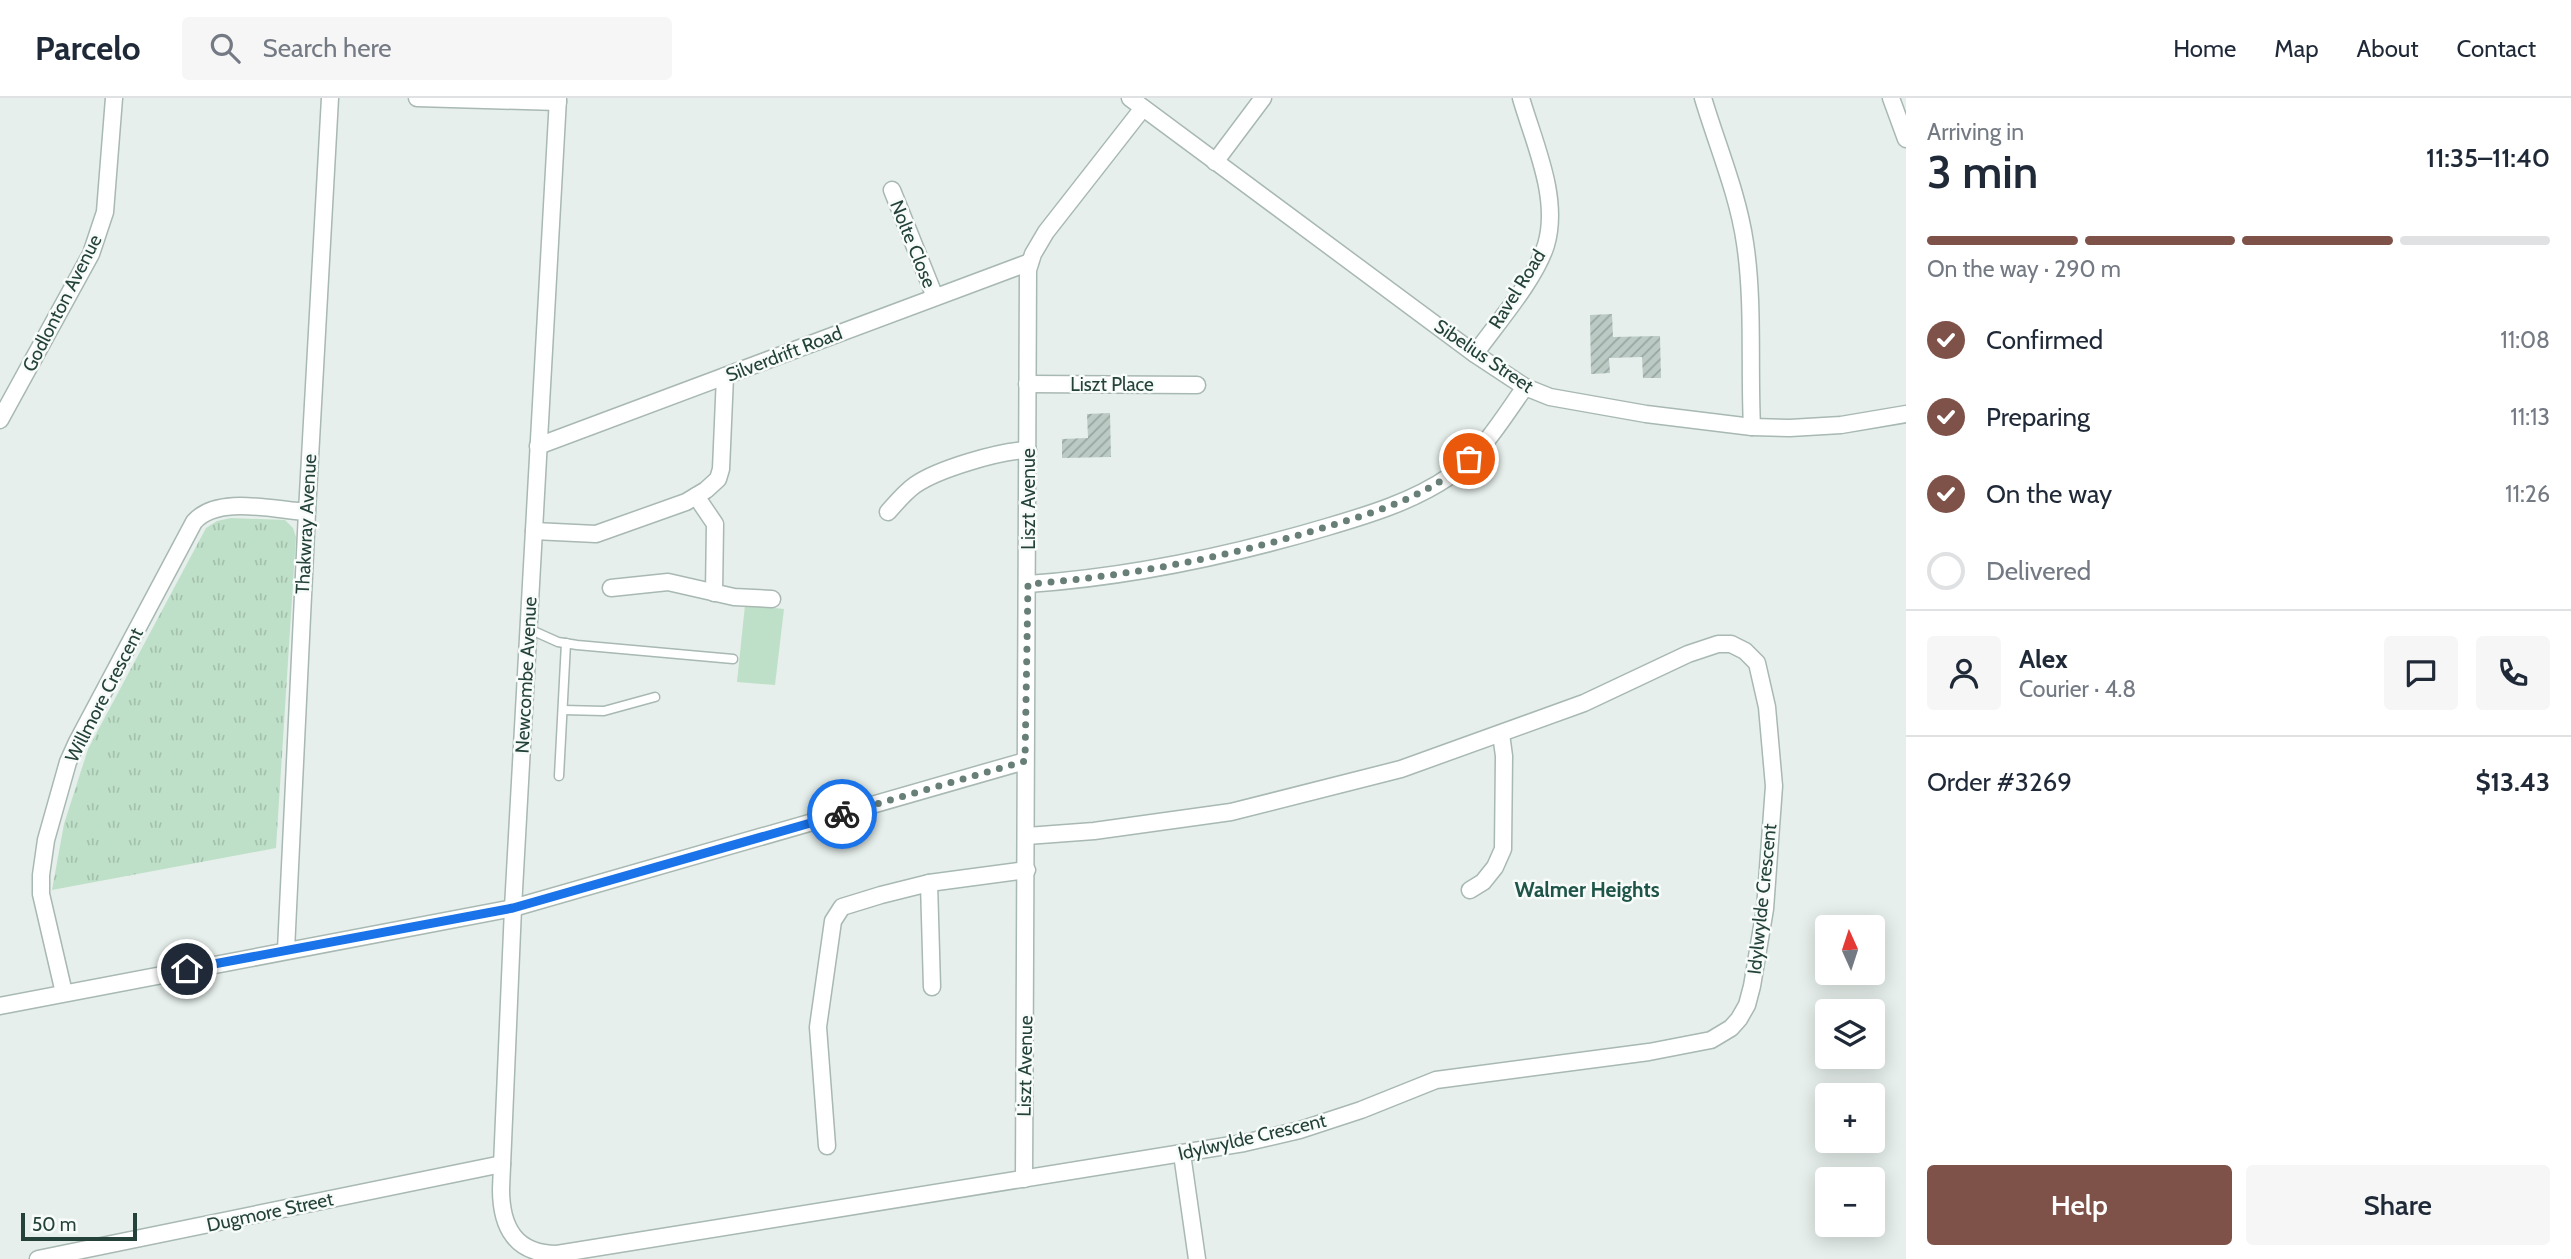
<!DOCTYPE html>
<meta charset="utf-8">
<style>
:root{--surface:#fff;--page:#f6f6f7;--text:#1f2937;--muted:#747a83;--line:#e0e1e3;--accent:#7f5249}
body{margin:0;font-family:Cabin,sans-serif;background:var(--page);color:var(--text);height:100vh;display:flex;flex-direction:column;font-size:26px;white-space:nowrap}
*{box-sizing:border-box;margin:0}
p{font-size:23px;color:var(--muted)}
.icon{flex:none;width:38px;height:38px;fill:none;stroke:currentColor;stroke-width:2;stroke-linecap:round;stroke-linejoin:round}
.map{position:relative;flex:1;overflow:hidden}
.panel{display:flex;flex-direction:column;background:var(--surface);width:665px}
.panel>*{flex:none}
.needle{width:46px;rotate:357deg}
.fabs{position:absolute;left:1815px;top:817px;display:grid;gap:14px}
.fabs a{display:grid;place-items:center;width:70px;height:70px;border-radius:7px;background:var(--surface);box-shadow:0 4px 18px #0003;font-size:35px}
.scale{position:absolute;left:21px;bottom:18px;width:116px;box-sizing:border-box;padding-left:7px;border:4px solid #24423a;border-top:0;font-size:19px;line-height:24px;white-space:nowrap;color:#24423a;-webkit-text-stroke:5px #f7fbf9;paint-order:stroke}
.pin{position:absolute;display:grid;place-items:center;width:60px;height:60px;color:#fff;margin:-30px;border:4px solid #fff;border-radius:50%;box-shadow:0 2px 7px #0007}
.courier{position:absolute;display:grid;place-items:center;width:70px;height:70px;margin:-35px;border:5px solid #1a73e8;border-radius:50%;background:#fff;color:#222;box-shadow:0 2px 9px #0007}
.overview em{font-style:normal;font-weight:600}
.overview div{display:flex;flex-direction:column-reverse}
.overview{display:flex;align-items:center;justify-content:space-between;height:119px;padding:0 21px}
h1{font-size:46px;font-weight:600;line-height:52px}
.bar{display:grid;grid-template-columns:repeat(4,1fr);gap:10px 7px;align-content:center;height:84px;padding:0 21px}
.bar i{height:9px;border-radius:5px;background:var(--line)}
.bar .active{background:var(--accent)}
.bar p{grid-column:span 4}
.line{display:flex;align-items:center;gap:18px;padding:0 21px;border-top:2px solid var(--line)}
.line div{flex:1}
.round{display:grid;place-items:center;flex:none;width:74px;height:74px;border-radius:7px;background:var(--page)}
ol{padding:0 21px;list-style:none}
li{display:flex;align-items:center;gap:21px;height:77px}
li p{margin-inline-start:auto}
li .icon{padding:7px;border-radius:50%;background:var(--accent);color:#fff;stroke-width:4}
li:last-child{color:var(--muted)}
li i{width:38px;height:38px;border:4px solid var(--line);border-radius:50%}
.cta{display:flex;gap:14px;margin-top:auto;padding:14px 21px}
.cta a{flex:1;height:80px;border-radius:7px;background:var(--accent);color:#fff;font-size:28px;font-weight:600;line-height:80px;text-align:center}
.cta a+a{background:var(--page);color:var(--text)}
header{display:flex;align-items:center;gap:42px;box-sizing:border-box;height:98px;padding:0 35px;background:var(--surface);border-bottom:2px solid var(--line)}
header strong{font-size:33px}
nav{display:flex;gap:38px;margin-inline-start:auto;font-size:24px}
.search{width:490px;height:63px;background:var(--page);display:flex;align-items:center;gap:18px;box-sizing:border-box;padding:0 24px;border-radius:7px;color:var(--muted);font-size:26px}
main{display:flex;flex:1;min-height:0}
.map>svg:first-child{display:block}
.grass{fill:url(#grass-tufts)}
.pitch{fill:#bfe0c8}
.building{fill:url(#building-hatch)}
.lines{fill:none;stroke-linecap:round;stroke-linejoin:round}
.service-casing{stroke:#a8b8b2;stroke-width:11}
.minor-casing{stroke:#a8b8b2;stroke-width:19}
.service{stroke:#fff;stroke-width:8}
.minor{stroke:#fff;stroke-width:16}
.done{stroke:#687f78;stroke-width:7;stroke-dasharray:0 12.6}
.route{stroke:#1a73e8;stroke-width:9}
.labels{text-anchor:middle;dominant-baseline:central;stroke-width:5;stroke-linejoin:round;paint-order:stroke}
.street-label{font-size:19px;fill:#24423a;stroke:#f7fbf9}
.neighbourhood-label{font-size:21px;font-weight:bold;fill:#1f5548;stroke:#f7fbf9}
</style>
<header>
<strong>Parcelo</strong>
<div class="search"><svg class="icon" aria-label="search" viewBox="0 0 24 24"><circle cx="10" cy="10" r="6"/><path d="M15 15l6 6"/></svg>Search here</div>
<nav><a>Home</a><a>Map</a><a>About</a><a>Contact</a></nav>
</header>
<main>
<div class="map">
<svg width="1906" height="1161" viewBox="0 0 1906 1161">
<defs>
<pattern id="grass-tufts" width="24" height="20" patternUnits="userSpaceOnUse" patternTransform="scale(1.75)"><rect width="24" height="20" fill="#bfe0c8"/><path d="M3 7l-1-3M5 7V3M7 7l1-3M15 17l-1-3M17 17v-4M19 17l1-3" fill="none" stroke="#a4c1ad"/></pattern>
<pattern id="building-hatch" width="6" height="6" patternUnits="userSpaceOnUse" patternTransform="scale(1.75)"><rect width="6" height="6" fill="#bbcac4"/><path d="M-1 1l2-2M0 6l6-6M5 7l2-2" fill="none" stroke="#98a6a0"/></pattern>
</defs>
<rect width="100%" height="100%" fill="#e6efeb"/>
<polygon class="grass" points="231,420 285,422 293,430 296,439 276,750 52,792 64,726 88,651 206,430 217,423"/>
<polygon class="pitch" points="745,507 784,511 775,587 737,584"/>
<g class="building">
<polygon points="1612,216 1613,239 1660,238 1661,280 1643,280 1642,259 1609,260 1610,275 1591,276 1590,217"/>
<polygon points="1110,315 1111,359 1062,360 1062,341 1088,340 1087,316"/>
</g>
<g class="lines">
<defs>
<g id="service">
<polyline points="529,531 558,544 577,547 733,561"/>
<polyline points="563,612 604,613 655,599"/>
<polyline points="559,678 566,545"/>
</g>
<g id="minor">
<polyline points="417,0 558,4"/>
<path d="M558,0l-45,810 -12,281c0,39 15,65 56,65l687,-111 56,-13 61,-20 75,-30 213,-28 62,-12 20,-12 8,-9 8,-14 5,-19 13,-77 9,-123 -7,-79 -10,-44 -12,-12 -14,-7h-13l-30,10 -104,49 -183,66 -170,43 -137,19 -67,5"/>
<polyline points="1130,0 1475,256 1525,289 1550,299 1646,316 1752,329 1790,330 1841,327 1906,316"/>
<path d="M1703,0c14,47 35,96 42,145 9,59 4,124 7,184"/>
<polyline points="1891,0 1906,41"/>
<polyline points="1215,64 1263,0"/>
<polyline points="892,92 935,199"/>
<path d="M1475,256c22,-31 60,-74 71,-109 14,-47 -12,-102 -25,-147"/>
<polyline points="1027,286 1197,287"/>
<polyline points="0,322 91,156 105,114 114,0"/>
<polyline points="538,348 1030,164"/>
<polyline points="696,398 715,426 714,495"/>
<path d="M888,414c8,-9 17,-20 27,-27 23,-16 84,-34 113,-35"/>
<polyline points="534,433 596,436 686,404 706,392 718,381 721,371 725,278"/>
<path d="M1028,486c102,-7 201,-28 299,-57 41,-12 87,-26 123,-51 31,-21 53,-58 75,-89"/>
<polyline points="611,490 668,484 734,499 772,501"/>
<polyline points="929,785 932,889"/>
<polyline points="1470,792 1483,784 1495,769 1503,751 1504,658 1501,636"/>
<polyline points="286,852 307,414 330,0"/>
<path d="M64,895l-23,-99v-19l5,-35 22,-78 9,-20 117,-220c23,-27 80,-12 113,-10"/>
<polyline points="0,908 513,810 1025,663"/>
<polyline points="827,1048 818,929 833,823 842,809 881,797 929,785 1027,772"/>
<polyline points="1182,1056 1197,1161"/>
<polyline points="1024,1081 1028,172 1033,156 1046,134 1143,10"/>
<polyline points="38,1161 502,1066"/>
</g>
</defs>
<use href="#service" class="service-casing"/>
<use href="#minor" class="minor-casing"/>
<use href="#service" class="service"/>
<use href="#minor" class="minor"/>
</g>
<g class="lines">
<path class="done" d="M842,716l183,-53 3,-177c103,-8 200,-27 298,-57 50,-15 104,-31 143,-68"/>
<polyline class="route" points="187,871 513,810 842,716"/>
</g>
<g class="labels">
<g class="street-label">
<text transform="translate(913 146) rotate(68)">Nolte Close</text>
<text transform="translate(1517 191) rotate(-58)">Ravel Road</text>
<text transform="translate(62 205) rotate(-63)">Godlonton Avenue</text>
<text transform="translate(784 256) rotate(-21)">Silverdrift Road</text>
<text transform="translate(1484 258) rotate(34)">Sibelius Street</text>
<text x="1112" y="286">Liszt Place</text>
<text transform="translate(1028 401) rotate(-90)">Liszt Avenue</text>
<text transform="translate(306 426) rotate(-87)">Thakwray Avenue</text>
<text transform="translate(526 577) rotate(-87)">Newcombe Avenue</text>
<text transform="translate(104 597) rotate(-63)">Willmore Crescent</text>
<text transform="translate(1762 801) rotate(-84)">Idylwylde Crescent</text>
<text transform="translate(1025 968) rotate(-89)">Liszt Avenue</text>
<text transform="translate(1252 1039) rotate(-13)">Idylwylde Crescent</text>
<text transform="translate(270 1114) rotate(-12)">Dugmore Street</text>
</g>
<g class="neighbourhood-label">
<text x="1587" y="791">Walmer Heights</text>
</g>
</g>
</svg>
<div class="fabs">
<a><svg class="needle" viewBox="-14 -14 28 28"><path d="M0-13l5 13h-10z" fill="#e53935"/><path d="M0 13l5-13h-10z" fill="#747a83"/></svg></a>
<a><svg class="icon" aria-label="layers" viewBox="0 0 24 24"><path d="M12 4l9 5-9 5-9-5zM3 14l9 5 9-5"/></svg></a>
<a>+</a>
<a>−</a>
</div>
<div class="scale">50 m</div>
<div class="pin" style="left:1469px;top:361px;background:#ea580c"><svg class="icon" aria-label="bag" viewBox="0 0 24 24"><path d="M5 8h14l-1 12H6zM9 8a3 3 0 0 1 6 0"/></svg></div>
<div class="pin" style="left:187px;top:871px;background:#1f2937"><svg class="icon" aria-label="home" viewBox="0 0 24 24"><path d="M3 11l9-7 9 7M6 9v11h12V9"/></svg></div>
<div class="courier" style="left:842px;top:716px"><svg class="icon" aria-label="bike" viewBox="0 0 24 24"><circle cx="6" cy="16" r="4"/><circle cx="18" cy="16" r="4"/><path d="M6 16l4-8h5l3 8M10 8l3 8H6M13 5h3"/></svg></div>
</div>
<section class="panel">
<div class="overview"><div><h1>3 min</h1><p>Arriving in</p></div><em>11:35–11:40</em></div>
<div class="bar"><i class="active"></i><i class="active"></i><i class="active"></i><i></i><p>On the way · 290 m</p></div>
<ol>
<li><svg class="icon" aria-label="check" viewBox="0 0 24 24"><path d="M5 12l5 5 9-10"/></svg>Confirmed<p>11:08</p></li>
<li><svg class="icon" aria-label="check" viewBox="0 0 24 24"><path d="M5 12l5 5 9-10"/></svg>Preparing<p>11:13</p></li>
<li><svg class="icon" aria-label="check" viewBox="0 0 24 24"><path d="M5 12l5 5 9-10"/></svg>On the way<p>11:26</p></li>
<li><i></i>Delivered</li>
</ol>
<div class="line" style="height:126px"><a class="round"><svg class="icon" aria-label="person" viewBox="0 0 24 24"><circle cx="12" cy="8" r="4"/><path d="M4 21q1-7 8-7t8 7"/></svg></a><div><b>Alex</b><p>Courier · 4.8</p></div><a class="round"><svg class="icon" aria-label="chat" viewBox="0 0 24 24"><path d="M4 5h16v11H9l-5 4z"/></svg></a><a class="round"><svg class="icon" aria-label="phone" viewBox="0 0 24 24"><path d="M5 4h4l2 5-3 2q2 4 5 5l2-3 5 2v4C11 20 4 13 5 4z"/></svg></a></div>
<div class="line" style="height:91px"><div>Order #3269</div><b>$13.43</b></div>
<div class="cta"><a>Help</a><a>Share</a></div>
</section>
</main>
